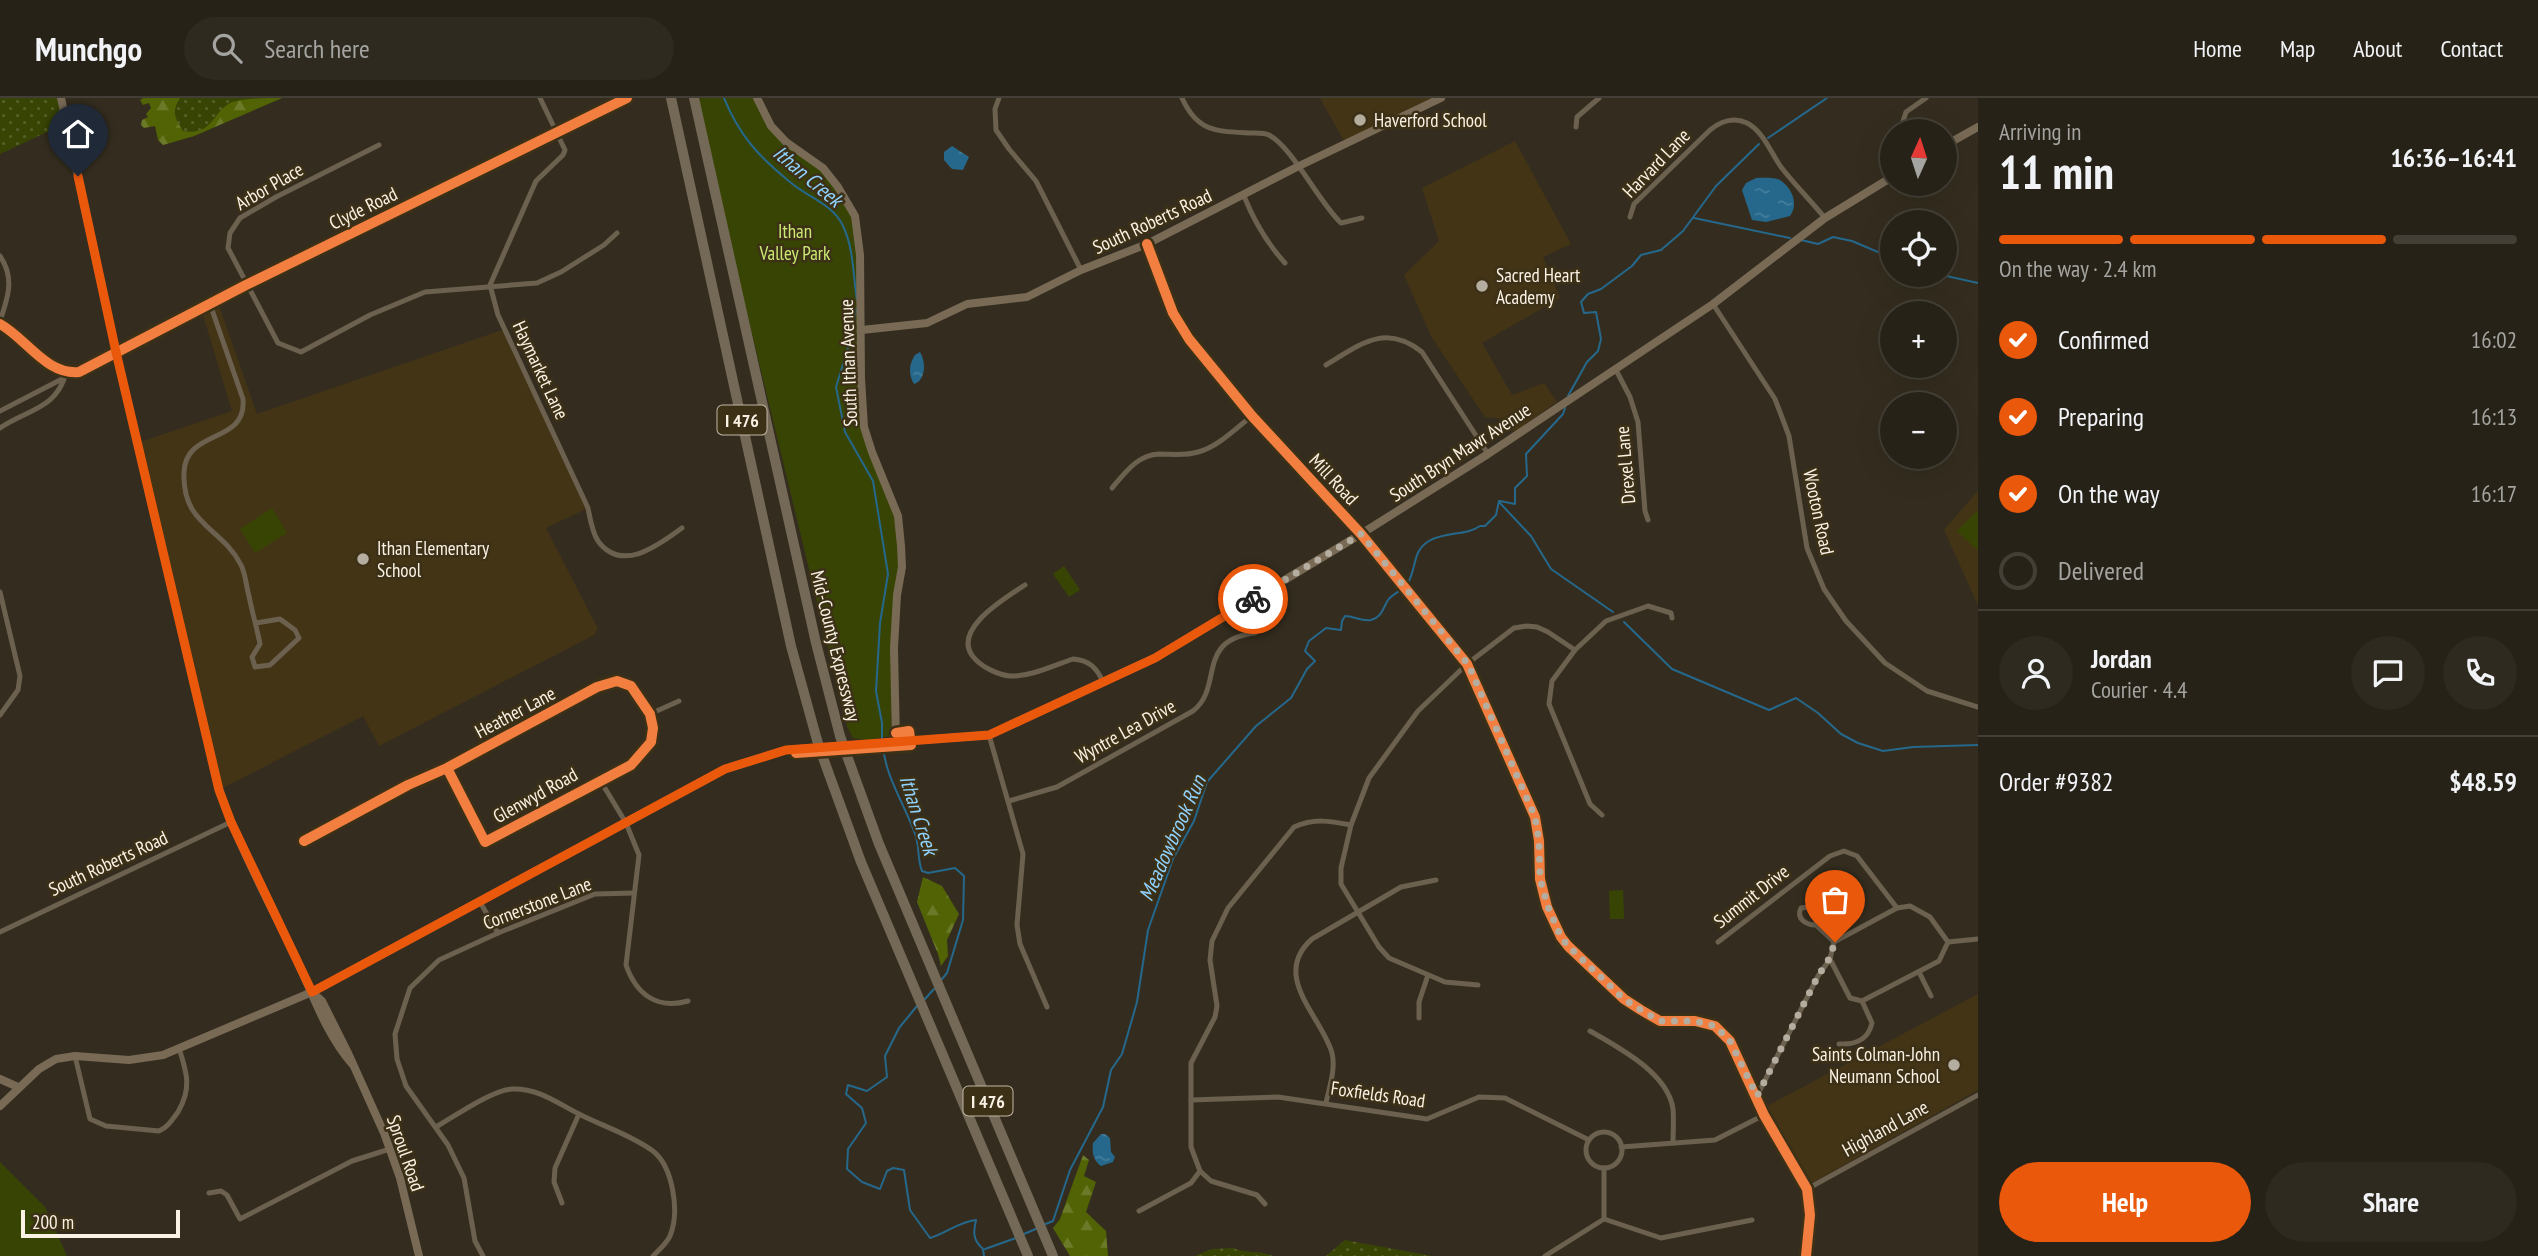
<!DOCTYPE html>
<meta charset="utf-8">
<style>
:root{--surface:#272217;--page:#2f2a20;--text:#f1f3f6;--muted:#a4a4a1;--line:#433f36;--accent:#ea580c}
body{margin:0;font-family:"PT Sans Narrow",sans-serif;background:var(--page);color:var(--text);height:100vh;display:flex;flex-direction:column;font-size:26px;white-space:nowrap}
*{box-sizing:border-box;margin:0}
p{font-size:23px;color:var(--muted)}
.icon{flex:none;width:38px;height:38px;fill:none;stroke:currentColor;stroke-width:2;stroke-linecap:round;stroke-linejoin:round}
.map{position:relative;flex:1;overflow:hidden}
.panel{display:flex;flex-direction:column;background:var(--surface);width:560px}
.panel>*{flex:none}
.needle{width:46px;rotate:3deg}
.fabs{position:absolute;left:1880px;top:21px;display:grid;gap:14px}
.fabs a{display:grid;place-items:center;width:77px;height:77px;border-radius:50%;background:var(--surface);box-shadow:0 7px 28px #0002,0 0 0 2px var(--line);font-size:35px}
.scale{position:absolute;left:21px;bottom:18px;width:159px;box-sizing:border-box;padding-left:7px;border:4px solid #faf2e4;border-top:0;font-size:19px;line-height:24px;white-space:nowrap;color:#faf2e4;-webkit-text-stroke:5px #3c3017;paint-order:stroke}
.pin{position:absolute;display:grid;place-items:center;width:60px;height:60px;color:#fff;margin:-72px -30px;border-radius:50% 50% 50% 0;rotate:-45deg;box-shadow:0 0 7px #0007}
.pin .icon{rotate:45deg}
.courier{position:absolute;display:grid;place-items:center;width:70px;height:70px;margin:-35px;border:5px solid #ea580c;border-radius:50%;background:#fff;color:#222;box-shadow:0 2px 9px #0007}
.head em{font-style:normal;font-weight:700}
.head div{display:flex;flex-direction:column-reverse}
.head{display:flex;align-items:center;justify-content:space-between;height:119px;padding:0 21px}
h1{font-size:46px;font-weight:700;line-height:52px}
.bar{display:grid;grid-template-columns:repeat(4,1fr);gap:10px 7px;align-content:center;height:84px;padding:0 21px}
.bar i{height:9px;border-radius:5px;background:var(--line)}
.bar .on{background:var(--accent)}
.bar p{grid-column:span 4}
.line{display:flex;align-items:center;gap:18px;padding:0 21px;border-top:2px solid var(--line)}
.line div{flex:1}
.round{display:grid;place-items:center;flex:none;width:74px;height:74px;border-radius:37px;background:var(--page)}
ol{padding:0 21px;list-style:none}
li{display:flex;align-items:center;gap:21px;height:77px}
li p{margin-inline-start:auto}
li .icon{padding:7px;border-radius:50%;background:var(--accent);color:#fff;stroke-width:4}
li:last-child{color:var(--muted)}
li i{width:38px;height:38px;border:4px solid var(--line);border-radius:50%}
.cta{display:flex;gap:14px;margin-top:auto;padding:14px 21px}
.cta a{flex:1;height:80px;border-radius:42px;background:var(--accent);color:#fff;font-size:28px;font-weight:700;line-height:80px;text-align:center}
.cta a+a{background:var(--page);color:var(--text)}
header{display:flex;align-items:center;gap:42px;box-sizing:border-box;height:98px;padding:0 35px;background:var(--surface);border-bottom:2px solid var(--line)}
header strong{font-size:33px}
nav{display:flex;gap:38px;margin-inline-start:auto;font-size:24px}
.search{width:490px;height:63px;background:var(--page);display:flex;align-items:center;gap:18px;box-sizing:border-box;padding:0 24px;border-radius:38px;color:var(--muted);font-size:26px}
main{display:flex;flex:1;min-height:0}
.map>svg:first-child{display:block}
.built{fill:#433416}
.grass{fill:url(#grass-dots)}
.forest{fill:url(#forest-firs)}
.park{fill:#384404}
.water{fill:url(#water-ripples)}
.lines{fill:none;stroke-linecap:round;stroke-linejoin:round}
.stream{stroke:#25688c;stroke-width:2}
.street{stroke:#6c614f;stroke-width:5}
.secondary{stroke:#786a55;stroke-width:8}
.highway{stroke:#746856;stroke-width:10}
.highway-bridge{stroke:#746856;stroke-width:10}
.cycleway-casing{stroke:#3c3017;stroke-width:15}
.cycleway{stroke:#f27e40;stroke-width:10}
.done{stroke:#b5ad9f;stroke-width:7;stroke-dasharray:0 12.6}
.route{stroke:#ea580c;stroke-width:9}
.poi-dot{fill:#b5ad9f;stroke:#3c3017;stroke-width:2.5}
.labels{text-anchor:middle;dominant-baseline:central;stroke-width:5;stroke-linejoin:round;paint-order:stroke}
.shield{fill:#3c3017;stroke:#c1b8a6;stroke-width:2}
.shield-label{font-size:18px;font-weight:bold;fill:#faf2e4}
.poi-label{font-size:19px;fill:#faf2e4;stroke:#3c3017;text-anchor:start}
.street-label{font-size:19px;fill:#faf2e4;stroke:#3c3017}
.park-label{font-size:19px;fill:#caea73;stroke:#3c3017}
.water-label{font-size:21px;font-style:italic;fill:#8fd2fd;stroke:#3c3017}
</style>
<header>
<strong>Munchgo</strong>
<div class="search"><svg class="icon" aria-label="search" viewBox="0 0 24 24"><circle cx="10" cy="10" r="6"/><path d="M15 15l6 6"/></svg>Search here</div>
<nav><a>Home</a><a>Map</a><a>About</a><a>Contact</a></nav>
</header>
<main>
<div class="map">
<svg width="1978" height="1158" viewBox="0 0 1978 1158">
<defs>
<pattern id="grass-dots" width="8" height="8" patternUnits="userSpaceOnUse" patternTransform="scale(1.75)"><rect width="8" height="8" fill="#384404"/><path d="M2 2h.1M6 6h.1" fill="none" stroke="#565f28" stroke-width="1.8" stroke-linecap="round"/></pattern>
<pattern id="forest-firs" width="22" height="20" patternUnits="userSpaceOnUse" patternTransform="scale(1.75)"><rect width="22" height="20" fill="#516304"/><path d="M5 1l3.5 6h-7zM16 11l3.5 6h-7z" fill="#6b7a28"/></pattern>
<pattern id="water-ripples" width="26" height="14" patternUnits="userSpaceOnUse" patternTransform="scale(1.75)"><rect width="26" height="14" fill="#25688c"/><path d="M2 4q2-2 4 0t4 0M15 11q2-2 4 0t4 0" fill="none" stroke="#467e9c"/></pattern>
</defs>
<rect width="100%" height="100%" fill="#342d1f"/>
<g class="built">
<polygon points="1320,0 1432,0 1344,43"/>
<polygon points="1515,43 1571,146 1543,159 1560,200 1482,245 1512,297 1544,285 1557,304 1514,334 1504,321 1485,319 1431,238 1404,177 1439,143 1422,90"/>
<polygon points="218,205 257,316 505,231 588,410 546,430 598,531 594,537 379,648 363,618 219,692 137,345 232,313 202,214"/>
<polygon points="1978,393 1978,507 1944,432"/>
<polygon points="1978,896 1978,992 1808,1087 1802,1083 1767,1008"/>
</g>
<g class="grass">
<polygon points="0,0 61,0 66,22 60,28 0,56"/>
<polygon points="149,0 282,0 194,38 163,47"/>
<polygon points="1345,1142 1432,1158 1326,1158"/>
<path d="M1233,1150c14,6 26,2 40,8h-78l17,-7z"/>
</g>
<g class="forest">
<path d="M143,0h37c-9,14 -5,20 3,33 31,5 29,-20 49,-29 15,-4 35,-4 50,-4l-88,38 -31,9 -5,-5 -3,-14 -11,2 -3,-3 1,-5 6,-3 -2,-3 5,-6 -2,-5 -6,2 -3,-5z"/>
<polygon points="923,779 942,788 959,816 947,842 948,858 941,868 938,856 917,804"/>
<polygon points="1083,1057 1089,1062 1084,1078 1096,1084 1086,1114 1106,1133 1108,1158 1070,1158 1053,1130 1060,1121"/>
</g>
<g class="park">
<polygon points="695,0 757,0 771,28 823,70 855,118 864,329 898,418 901,448 894,521 891,638 866,642 853,640 847,628"/>
<polygon points="272,410 287,435 255,455 240,431"/>
<polygon points="1978,412 1978,453 1957,433"/>
<polygon points="1064,468 1080,492 1069,499 1053,476"/>
<polygon points="1623,792 1624,821 1610,821 1609,793"/>
<polygon points="0,1064 45,1109 67,1158 0,1158"/>
</g>
<g class="water">
<polygon points="952,48 969,59 963,72 952,71 944,62 944,54"/>
<path d="M1756,80c7,0 17,-1 24,2 12,8 19,24 10,36l-24,6 -14,-2 -10,-30 4,-7z"/>
<path d="M920,254c6,10 6,28 -6,32 -6,-10 -5,-20 1,-29z"/>
<path d="M1101,1036h4l5,4 1,14 4,5 -2,5 -12,4c-8,-6 -9,-13 -8,-23z"/>
</g>
<g class="lines">
<g class="stream">
<path d="M724,0c15,37 35,59 66,84 17,15 43,22 53,44 11,23 10,50 14,74"/>
<polyline points="1768,40 1827,0"/>
<polyline points="1694,120 1790,140"/>
<polyline points="1801,142 1818,146 1833,139 1852,143 1892,160"/>
<polyline points="1942,177 1978,185"/>
<polyline points="856,211 852,237 836,289 845,334 873,383 888,476 880,525 876,593 882,625 882,643"/>
<polyline points="1568,298 1587,264 1598,253 1601,241 1596,214 1584,215 1581,204 1588,196 1601,191 1632,168 1641,157 1661,152 1683,133 1716,88 1759,46"/>
<polyline points="1500,403 1515,406 1515,390 1527,378 1526,356 1563,316 1565,310"/>
<polyline points="1499,404 1531,438 1551,471 1613,514"/>
<polyline points="1624,524 1672,571 1769,612 1796,600 1818,615 1841,636 1858,645 1883,653 1913,649 1978,647"/>
<path d="M883,649c3,31 22,58 32,87 5,13 2,25 7,37l6,2 27,-5 9,8 -1,44 -16,53 -5,6"/>
<polyline points="924,902 934,891"/>
<path d="M917,908l-18,22 -14,28 2,21 -20,14 -19,-6 -2,9 16,14 4,15 -18,26 -1,20 15,13 18,7 7,-18 6,-3 11,2 6,40 20,28c17,-5 28,-16 46,-18 -3,13 -3,20 7,29l1,7"/>
<path d="M1043,1127l10,-4 17,-51 33,-63 8,-37 11,-16 15,-52 11,-72 25,-71 21,-38 13,-39 49,-56 35,-28 16,-29 8,-8 -10,-10 4,-10 17,-13 15,2 1,-9 3,-5c9,0 17,6 26,4 11,-3 12,-12 17,-20 5,-7 16,-10 20,-17 9,-16 4,-32 21,-42 17,-10 37,-5 51,-15h5l11,-11 3,-14"/>
<polyline points="1024,1136 1038,1130"/>
<polyline points="985,1151 1016,1140"/>
</g>
<g class="street">
<path d="M540,0l25,52 -2,5 -27,26 -46,104 8,30 90,193c2,10 4,24 10,33 24,33 62,3 84,-13"/>
<polyline points="999,0 995,11 996,32 1009,51 1036,83 1081,172"/>
<path d="M1182,0c15,33 32,33 66,35 7,0 15,-1 21,2 24,13 49,66 72,88l21,-5"/>
<polyline points="1576,29 1577,19 1599,0"/>
<polyline points="1900,33 1906,14 1926,0"/>
<polyline points="379,47 276,99 240,120 230,135 228,150 278,245 301,254 370,217 425,194 537,185 561,174 604,147 617,135"/>
<path d="M1244,98c10,25 22,46 41,67"/>
<path d="M1630,119l4,-13 76,-74c11,-9 24,-13 37,-7 16,8 24,30 34,44 14,18 30,34 44,51"/>
<polyline points="1147,146 1173,215 1189,241 1252,318 1361,436 1467,566 1535,719 1539,743 1540,781 1547,809 1561,839 1568,848 1624,901 1641,912 1660,923 1695,923 1715,928 1730,943 1764,1017 1807,1091 1810,1117 1806,1158"/>
<path d="M0,158c15,22 8,42 0,65"/>
<path d="M210,206l33,95c4,46 -57,29 -59,73 -2,54 38,55 57,93 5,10 5,21 8,31 3,16 8,32 11,48l-8,13 3,10 15,-2 29,-27 -4,-8 -15,-11 -24,4"/>
<polyline points="1713,206 1775,301 1789,338 1807,450 1824,491 1846,523 1885,565 1927,593 1978,609"/>
<path d="M0,226c27,15 46,51 79,48l167,-87 381,-187"/>
<path d="M1326,267c35,-21 59,-42 96,-13l66,102"/>
<polyline points="1615,270 1630,299 1638,324 1645,413 1648,422"/>
<polyline points="0,313 64,280"/>
<path d="M0,330c27,-19 56,-18 66,-55"/>
<path d="M1112,390c13,-15 25,-33 47,-34 13,0 26,2 39,-2 20,-5 38,-24 54,-36"/>
<path d="M1025,487c-20,13 -78,47 -49,75 8,8 23,15 34,16 20,1 45,-11 63,-17 16,1 24,9 30,23"/>
<polyline points="0,494 20,578 18,592 0,617"/>
<polyline points="650,616 679,603"/>
<polyline points="989,637 1023,756 1017,827 1020,846 1047,909"/>
<path d="M600,682l26,43 13,32 -13,110c10,29 31,45 62,36"/>
<path d="M1009,703l48,-14 136,-76c31,-24 2,-71 62,-78"/>
<polyline points="1602,717 1590,706 1549,606 1552,583 1575,552 1606,523 1648,508 1671,515 1672,520"/>
<polyline points="304,743 408,687 447,670 597,589 617,583 631,588 650,616 653,630 651,644 631,667 485,744 447,670"/>
<polyline points="480,804 498,835"/>
<polygon points="1910,808 1930,819 1948,844 1939,863 1862,903 1850,900 1830,861 1834,844 1897,810"/>
<path d="M1816,827c-11,0 -20,-7 -15,-17l8,-1c7,4 8,10 7,18l18,17"/>
<polyline points="0,834 231,724"/>
<polyline points="1718,844 1830,758 1844,753 1857,758 1897,810"/>
<polyline points="1948,844 1978,841"/>
<polyline points="1919,874 1931,898"/>
<polyline points="1478,887 1445,884 1389,860 1379,849 1341,786 1341,770 1351,727 1369,680 1418,613 1467,566 1514,530 1527,528 1537,529 1548,534 1575,552"/>
<polyline points="1419,920 1419,904 1428,877"/>
<path d="M1590,933c28,16 78,42 83,78 1,11 0,23 0,34"/>
<path d="M1839,946c17,1 29,-4 33,-21l-10,-22"/>
<path d="M75,958l15,63 16,7 53,5c9,-4 13,-11 19,-19 14,-24 9,-39 1,-64"/>
<polyline points="1757,998 1818,878 1830,861"/>
<polyline points="1191,1002 1278,999 1427,1021 1479,999 1505,1000 1589,1042"/>
<path d="M1326,1005c3,-15 10,-34 6,-50 -10,-36 -62,-77 -20,-114l89,-52 35,-7"/>
<path d="M436,1029c19,-11 56,-37 76,-38 28,-1 46,15 69,26 24,12 50,20 72,36 20,16 27,61 17,85 -3,7 -11,14 -17,20"/>
<circle cx="1604" cy="1052" r="18"/>
<polyline points="1621,1049 1715,1042 1764,1017"/>
<polyline points="1807,1091 1978,997"/>
<polyline points="209,1095 221,1093 227,1097 240,1121 352,1063 390,1051"/>
<polyline points="562,1105 554,1084 555,1070 579,1016"/>
<path d="M1265,1106l-8,-9 -46,-14 -11,-10 -9,-24v-84l24,-46 2,-11 -7,-46 2,-19 16,-33 66,-81c20,-9 36,-6 57,-2"/>
<polyline points="1139,1113 1191,1085 1200,1073"/>
<polyline points="1604,1121 1661,1140 1752,1122"/>
<polyline points="483,1158 475,1143 464,1080 448,1047 406,988 397,961 395,936 410,890 439,862 498,835 595,796 634,795"/>
<polyline points="1545,1158 1604,1121 1604,1070"/>
</g>
<g class="secondary">
<path d="M61,0l55,254 103,438c21,59 51,114 78,170 16,35 29,74 55,104"/>
<polyline points="757,0 771,28 786,44 823,70 838,89 855,118 860,157 861,280 864,329 872,354 898,418 901,448 902,469 897,497 894,550 896,644"/>
<polyline points="1944,48 1978,29"/>
<polyline points="862,232 927,225 967,206 1027,199 1081,172 1147,146 1297,69 1441,0"/>
<polyline points="314,896 322,903 348,955 384,1035 400,1080 419,1158"/>
<polyline points="0,981 18,989"/>
<polyline points="0,1008 39,971 56,961 75,958 129,962 163,957 312,894 725,671 786,652 989,637 1155,560 1361,436 1488,356 1713,206 1825,120 1892,79"/>
</g>
<g class="highway">
<polyline points="671,0 791,548 817,642"/>
<polyline points="694,0 816,545 840,638"/>
<polyline points="846,655 879,746 1053,1158"/>
<polyline points="822,657 861,764 1028,1158"/>
</g>
<g class="highway-bridge">
<polyline points="840,638 846,655"/>
<polyline points="817,642 822,657"/>
</g>
<defs>
<g id="cycleway">
<polyline points="1147,146 1173,215 1189,241 1252,318 1361,436 1467,566 1535,719 1539,743 1540,781 1547,809 1561,839 1568,848 1624,901 1641,912 1660,923 1695,923 1715,928 1730,943 1764,1017 1807,1091 1810,1117 1806,1158"/>
<path d="M0,226c27,15 46,51 79,48l167,-87 381,-187"/>
<polyline points="796,655 911,647 909,633 896,635"/>
<polyline points="304,743 408,687 447,670 597,589 617,583 631,588 650,616 653,630 651,644 631,667 485,744 447,670"/>
</g>
</defs>
<use href="#cycleway" class="cycleway-casing"/>
<use href="#cycleway" class="cycleway"/>
</g>
<g class="lines">
<polyline class="done" points="1253,501 1361,436 1468,566 1535,719 1539,743 1540,781 1548,809 1561,839 1568,848 1624,901 1641,912 1660,923 1695,923 1715,928 1730,943 1757,998 1818,878 1829,861 1835,844"/>
<polyline class="route" points="78,78 116,254 219,692 231,724 312,894 725,671 786,652 989,637 1155,560 1253,501"/>
</g>
<g class="poi-dot">
<circle cx="1360" cy="22" r="7"/>
<circle cx="1482" cy="188" r="7"/>
<circle cx="363" cy="461" r="7"/>
<circle cx="1954" cy="967" r="7"/>
</g>
<g class="labels">
<g class="shield">
<rect x="717.5" y="307.5" width="49" height="29" rx="5"/>
<rect x="963.5" y="988.5" width="49" height="29" rx="5"/>
</g>
<g class="shield-label">
<text x="742" y="322">I 476</text>
<text x="988" y="1003">I 476</text>
</g>
<g class="poi-label">
<text x="1374" y="22">Haverford School</text>
<text x="1496" y="177">Sacred Heart<tspan x="1496" dy="22">Academy</tspan></text>
<text x="377" y="450">Ithan Elementary<tspan x="377" dy="22">School</tspan></text>
<text x="1940" y="956" text-anchor="end">Saints Colman-John<tspan x="1940" dy="22">Neumann School</tspan></text>
</g>
<g class="street-label">
<text transform="translate(1656 65) rotate(-46)">Harvard Lane</text>
<text transform="translate(269 88) rotate(-30)">Arbor Place</text>
<text transform="translate(363 110) rotate(-26)">Clyde Road</text>
<text transform="translate(1152 123) rotate(-25)">South Roberts Road</text>
<text transform="translate(848 265) rotate(-92)">South Ithan Avenue</text>
<text transform="translate(541 272) rotate(65)">Haymarket Lane</text>
<text transform="translate(1460 354) rotate(-33)">South Bryn Mawr Avenue</text>
<text transform="translate(1625 367) rotate(-95)">Drexel Lane</text>
<text transform="translate(1334 381) rotate(47)">Mill Road</text>
<text transform="translate(1819 414) rotate(78)">Wooton Road</text>
<text transform="translate(836 548) rotate(76)">Mid-County Expressway</text>
<text transform="translate(515 614) rotate(-28)">Heather Lane</text>
<text transform="translate(1125 633) rotate(-29)">Wyntre Lea Drive</text>
<text transform="translate(535 697) rotate(-29)">Glenwyd Road</text>
<text transform="translate(108 765) rotate(-25)">South Roberts Road</text>
<text transform="translate(1751 798) rotate(-38)">Summit Drive</text>
<text transform="translate(537 805) rotate(-21)">Cornerstone Lane</text>
<text transform="translate(1378 996) rotate(8)">Foxfields Road</text>
<text transform="translate(1885 1030) rotate(-29)">Highland Lane</text>
<text transform="translate(406 1055) rotate(71)">Sproul Road</text>
</g>
<g class="park-label">
<text x="795" y="133">Ithan<tspan x="795" dy="22">Valley Park</tspan></text>
</g>
<g class="water-label">
<text transform="translate(808 78) rotate(40)">Ithan Creek</text>
<text transform="translate(919 717) rotate(72)">Ithan Creek</text>
<text transform="translate(1172 740) rotate(-66)">Meadowbrook Run</text>
</g>
</g>
</svg>
<div class="fabs">
<a><svg class="needle" viewBox="-14 -14 28 28"><path d="M0-13l5 13h-10z" fill="#e53935"/><path d="M0 13l5-13h-10z" fill="#a4a4a1"/></svg></a>
<a><svg class="icon" aria-label="locate" viewBox="0 0 24 24"><circle cx="12" cy="12" r="6"/><path d="M12 2v4M12 18v4M2 12h4M18 12h4"/></svg></a>
<a>+</a>
<a>−</a>
</div>
<div class="scale">200 m</div>
<div class="pin" style="left:1835px;top:844px;background:#ea580c"><svg class="icon" aria-label="bag" viewBox="0 0 24 24"><path d="M5 8h14l-1 12H6zM9 8a3 3 0 0 1 6 0"/></svg></div>
<div class="pin" style="left:78px;top:78px;background:#1f2937"><svg class="icon" aria-label="home" viewBox="0 0 24 24"><path d="M3 11l9-7 9 7M6 9v11h12V9"/></svg></div>
<div class="courier" style="left:1253px;top:501px"><svg class="icon" aria-label="bike" viewBox="0 0 24 24"><circle cx="6" cy="16" r="4"/><circle cx="18" cy="16" r="4"/><path d="M6 16l4-8h5l3 8M10 8l3 8H6M13 5h3"/></svg></div>
</div>
<section class="panel">
<div class="head"><div><h1>11 min</h1><p>Arriving in</p></div><em>16:36–16:41</em></div>
<div class="bar"><i class="on"></i><i class="on"></i><i class="on"></i><i></i><p>On the way · 2.4 km</p></div>
<ol>
<li><svg class="icon" aria-label="check" viewBox="0 0 24 24"><path d="M5 12l5 5 9-10"/></svg>Confirmed<p>16:02</p></li>
<li><svg class="icon" aria-label="check" viewBox="0 0 24 24"><path d="M5 12l5 5 9-10"/></svg>Preparing<p>16:13</p></li>
<li><svg class="icon" aria-label="check" viewBox="0 0 24 24"><path d="M5 12l5 5 9-10"/></svg>On the way<p>16:17</p></li>
<li><i></i>Delivered</li>
</ol>
<div class="line" style="height:126px"><a class="round"><svg class="icon" aria-label="person" viewBox="0 0 24 24"><circle cx="12" cy="8" r="4"/><path d="M4 21q1-7 8-7t8 7"/></svg></a><div><b>Jordan</b><p>Courier · 4.4</p></div><a class="round"><svg class="icon" aria-label="chat" viewBox="0 0 24 24"><path d="M4 5h16v11H9l-5 4z"/></svg></a><a class="round"><svg class="icon" aria-label="phone" viewBox="0 0 24 24"><path d="M5 4h4l2 5-3 2q2 4 5 5l2-3 5 2v4C11 20 4 13 5 4z"/></svg></a></div>
<div class="line" style="height:91px"><div>Order #9382</div><b>$48.59</b></div>
<div class="cta"><a>Help</a><a>Share</a></div>
</section>
</main>
